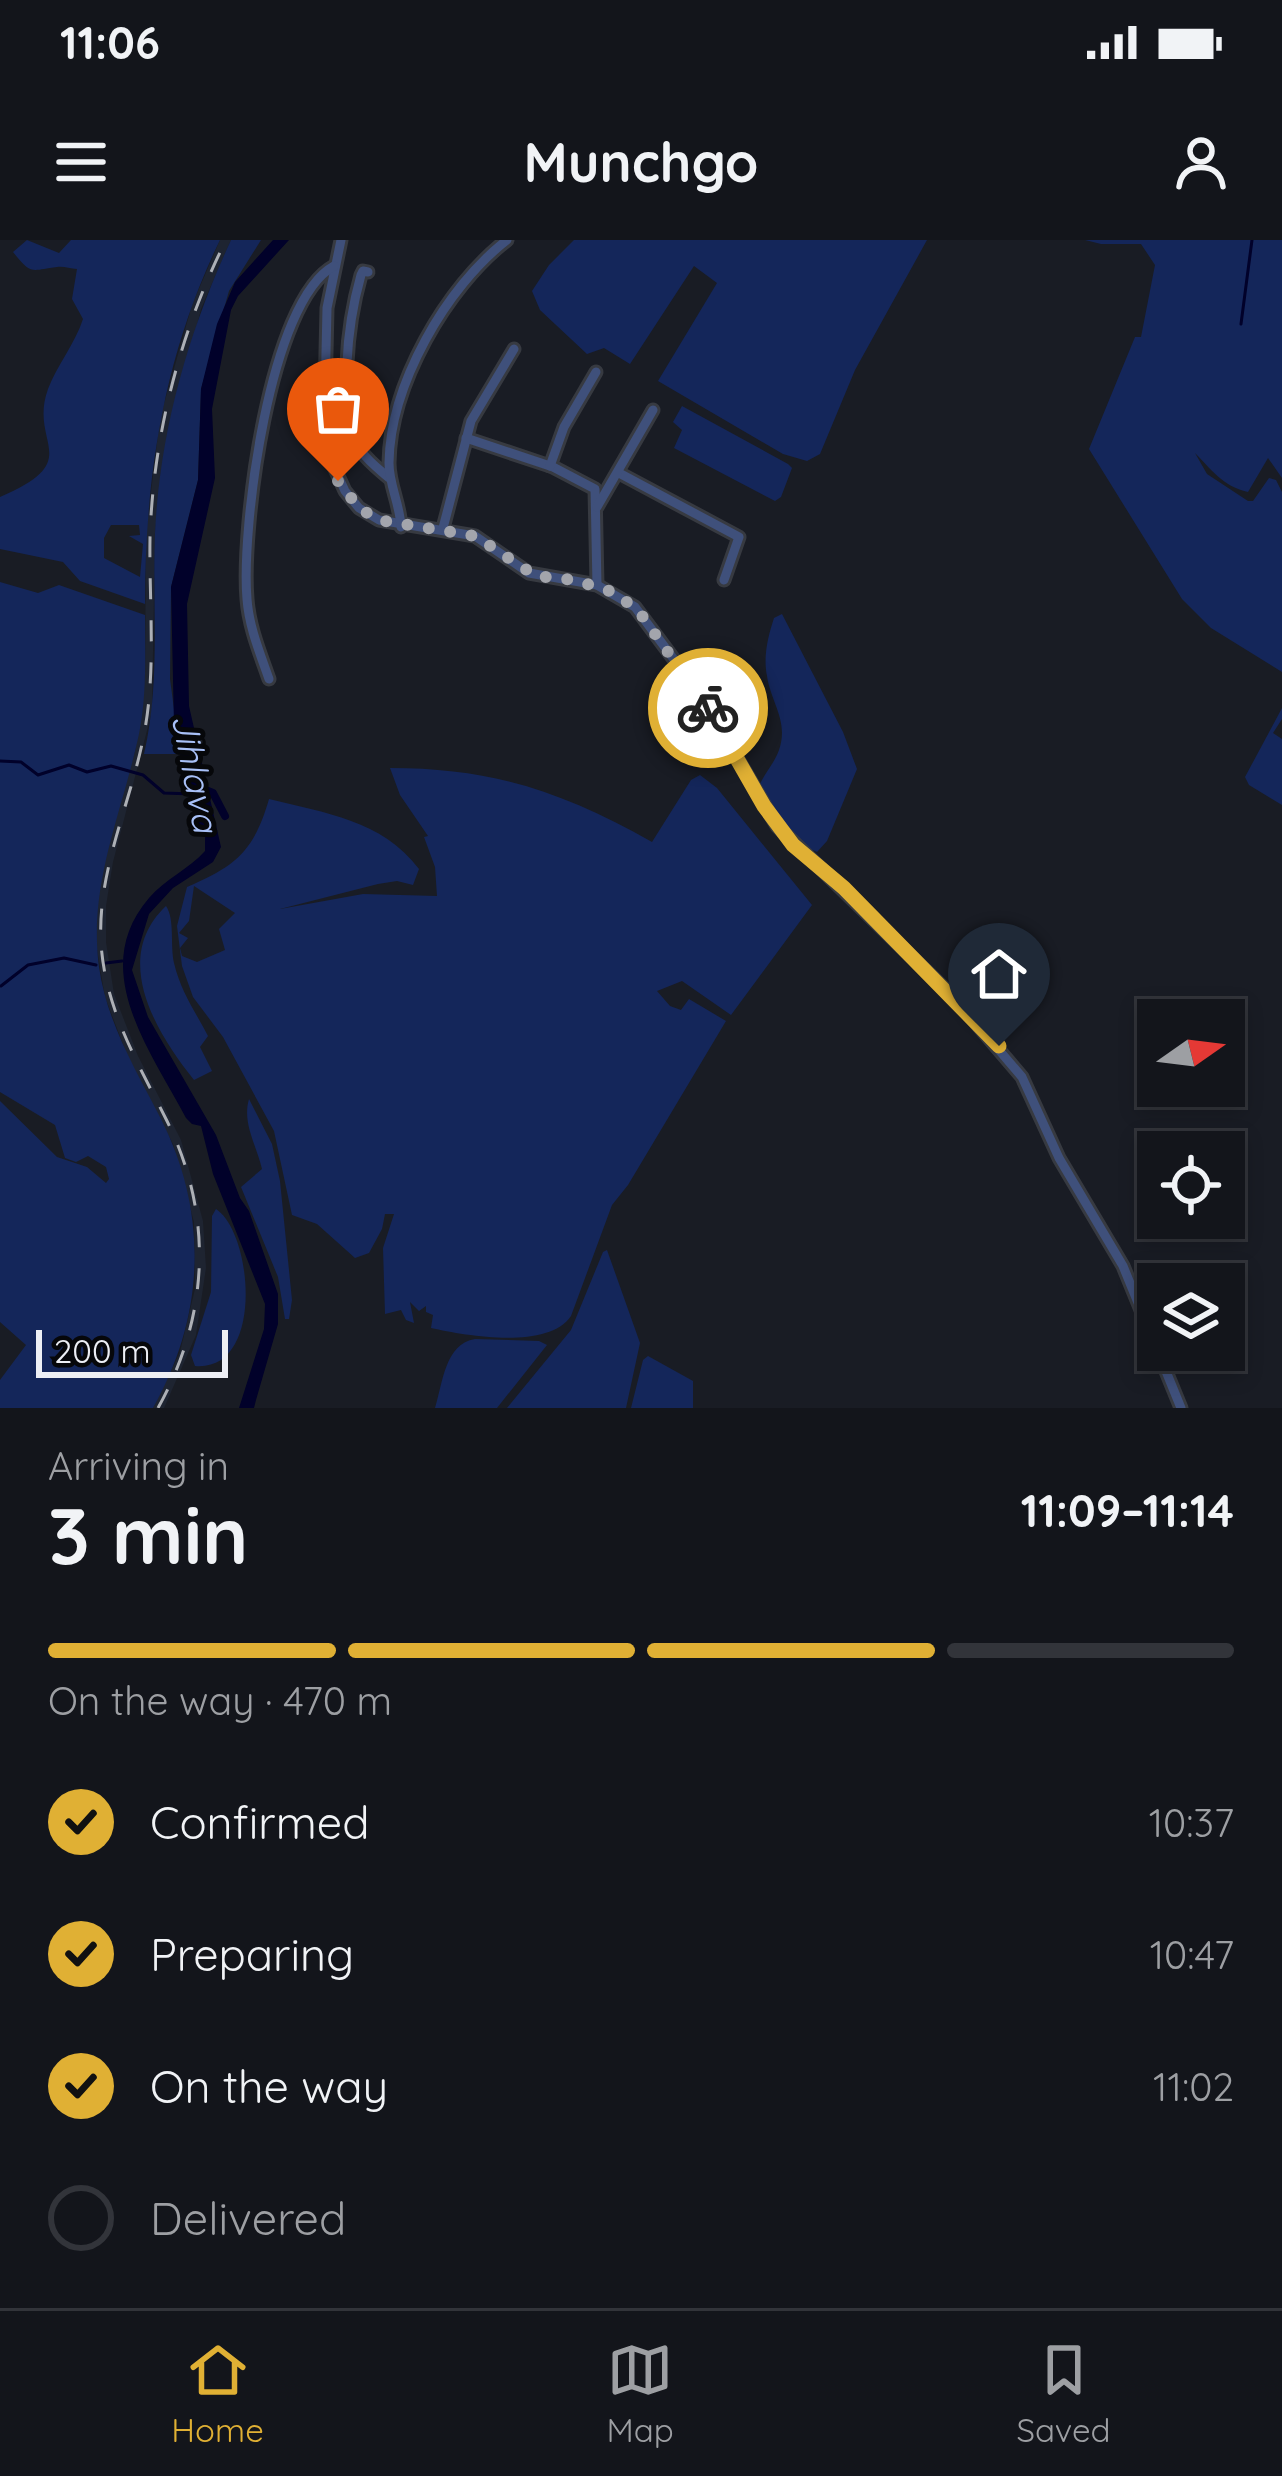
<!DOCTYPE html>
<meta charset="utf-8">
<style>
:root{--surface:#13151b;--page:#202228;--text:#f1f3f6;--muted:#9d9fa3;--line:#32343a;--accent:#e0b034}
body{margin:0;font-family:Quicksand,sans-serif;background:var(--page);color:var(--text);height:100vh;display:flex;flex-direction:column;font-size:45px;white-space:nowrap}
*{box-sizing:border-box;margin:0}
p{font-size:39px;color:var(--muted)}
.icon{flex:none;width:66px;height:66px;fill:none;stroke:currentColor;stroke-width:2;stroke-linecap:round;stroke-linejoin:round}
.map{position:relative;height:1168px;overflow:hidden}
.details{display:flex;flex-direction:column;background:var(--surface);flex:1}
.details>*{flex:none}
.needle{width:78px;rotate:76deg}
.controls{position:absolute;left:1137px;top:759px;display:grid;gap:24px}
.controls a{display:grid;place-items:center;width:108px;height:108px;border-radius:0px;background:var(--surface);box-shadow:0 6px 18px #0003,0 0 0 3px var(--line);font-size:60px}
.scale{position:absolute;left:36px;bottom:30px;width:192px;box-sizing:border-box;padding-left:12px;border:6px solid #edeff5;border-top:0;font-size:33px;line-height:42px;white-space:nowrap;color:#edeff5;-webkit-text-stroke:9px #06070a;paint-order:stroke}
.pin{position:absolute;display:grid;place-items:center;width:102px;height:102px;color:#fff;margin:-123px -51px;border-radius:50% 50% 50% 0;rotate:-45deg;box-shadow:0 0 12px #0007}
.pin .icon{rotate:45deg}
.courier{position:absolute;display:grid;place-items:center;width:120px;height:120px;margin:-60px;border:9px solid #e0b034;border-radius:50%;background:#fff;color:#222;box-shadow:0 3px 15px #0007}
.head em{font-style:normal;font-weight:700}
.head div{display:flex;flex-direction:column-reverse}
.head{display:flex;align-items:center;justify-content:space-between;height:204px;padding:0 48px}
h1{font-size:78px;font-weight:700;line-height:90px}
.bar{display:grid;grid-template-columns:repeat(4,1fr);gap:18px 12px;align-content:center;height:144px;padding:0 48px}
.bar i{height:15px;border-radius:9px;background:var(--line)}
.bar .on{background:var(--accent)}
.bar p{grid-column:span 4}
ol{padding:0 48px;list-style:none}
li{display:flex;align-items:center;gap:36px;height:132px}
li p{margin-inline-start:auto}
li .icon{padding:12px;border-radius:50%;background:var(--accent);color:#111;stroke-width:4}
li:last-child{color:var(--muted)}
li i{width:66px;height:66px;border:6px solid var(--line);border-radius:50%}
.status{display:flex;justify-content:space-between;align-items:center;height:84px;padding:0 60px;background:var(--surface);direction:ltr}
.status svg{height:33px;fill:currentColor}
header{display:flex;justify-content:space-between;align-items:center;height:156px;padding:0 48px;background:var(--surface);font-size:54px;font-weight:700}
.tabs{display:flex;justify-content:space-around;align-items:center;height:168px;border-top:3px solid var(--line);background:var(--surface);font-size:33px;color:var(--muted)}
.tabs a{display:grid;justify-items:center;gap:6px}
.tabs .on{color:var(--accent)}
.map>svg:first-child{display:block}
.built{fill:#1e2431}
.green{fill:#14265a;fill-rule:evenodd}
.water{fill:#01012a}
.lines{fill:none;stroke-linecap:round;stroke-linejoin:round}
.stream{stroke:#01012a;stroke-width:3}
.canal{stroke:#01012a;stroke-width:8}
.minor-casing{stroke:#373a41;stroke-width:15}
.minor{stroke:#3f507b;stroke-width:9}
.rail{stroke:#adb0b6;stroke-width:3;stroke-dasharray:21 21;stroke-linecap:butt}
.done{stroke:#a3a5ac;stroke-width:12;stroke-dasharray:0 21.6}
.route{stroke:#e0b034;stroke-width:15}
.labels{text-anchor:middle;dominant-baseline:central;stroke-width:10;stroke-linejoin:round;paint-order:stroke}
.water-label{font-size:36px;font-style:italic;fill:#a8c0f7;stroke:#06070a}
</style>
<div class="status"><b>11:06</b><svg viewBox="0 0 49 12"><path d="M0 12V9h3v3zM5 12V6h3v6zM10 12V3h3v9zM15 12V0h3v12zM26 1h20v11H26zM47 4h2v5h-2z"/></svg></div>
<header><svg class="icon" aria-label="menu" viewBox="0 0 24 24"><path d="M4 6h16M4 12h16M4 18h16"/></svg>Munchgo<svg class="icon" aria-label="person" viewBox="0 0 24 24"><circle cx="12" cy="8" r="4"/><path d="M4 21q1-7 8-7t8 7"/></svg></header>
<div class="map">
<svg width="1282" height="1168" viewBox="0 0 1282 1168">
<rect width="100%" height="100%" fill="#191c24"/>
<polygon class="built" points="220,0 231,0 201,69 161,232 155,293 152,471 113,622 106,666 106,702 114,754 138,816 181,900 203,981 206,1028 196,1095 164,1168 153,1168 180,1112 195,1049 194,982 173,904 129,820 105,757 96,703 97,665 104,619 135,511 145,433 146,293 160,178 192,65"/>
<g class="green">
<path d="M27,0l32,13 12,-13h149c-56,115 -75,236 -75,364l-65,-23 -17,-19 -63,-13v-52c87,-37 28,-53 48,-108 9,-24 27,-45 35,-70l-11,-20 5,-30c-7,0 -13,-3 -20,-2 -26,3 -25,9 -44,-15zM111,285h28l1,10 -11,1 14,8 -3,33 -36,-19v-20z"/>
<path d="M231,0h30l-32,51 -28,98 -3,91 -27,107 -1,92 10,75h-36c17,-73 8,-147 11,-221 5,-103 33,-200 76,-293z"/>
<polygon points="574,0 927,0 855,130 820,214 807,221 783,214 658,141 717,43 694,26 630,124 604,108 587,114 540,70 532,51 549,25"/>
<path d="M1085,0h197v238l-14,-20 -20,34c-26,-6 -37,-23 -53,-39l12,21 41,27h5l16,-23 7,2 6,12v180l-71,-44 -29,-29 -93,-150 46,-112h6l14,-72 -14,-21h-40z"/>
<polygon points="682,166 788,224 792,228 781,257 775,261 674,208 682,190 673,182"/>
<path d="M0,342l38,11 21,-8 86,30c0,40 2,80 -6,119 -17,80 -51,150 -40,233 8,56 37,103 62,152 48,95 44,197 -8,289h-153v-28l26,-35 -26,-23v-221l57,56 30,10 19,16 3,-4 -3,-12 -18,-11 -12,6 -11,-4 -10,-33 -55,-33z"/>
<path d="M782,374l61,118 14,37 -30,72 -10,11c-22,-9 -53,-44 -57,-68 5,-11 15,-22 19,-34 10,-29 -8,-47 -12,-74 -4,-19 1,-40 7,-58z"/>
<polygon points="1282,468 1282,479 1273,493 1282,499 1282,565 1249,545 1245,537"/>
<path d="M390,528c103,0 173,24 262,74l39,-62 9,-5 17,13 95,117 -81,110 -49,-34 -25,10 13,15 11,4 8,-11 37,22 -98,164 -16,20 -41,111c-23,34 -104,20 -140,12l2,-13 -7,-3v-6l-7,5 -9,-9 4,21 -8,-3 -5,-10 -16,4 -2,-66 11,-34h-9l-3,15 -13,24 -14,5 -38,-34 -25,-9 -18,-84 -51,-94 -30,-40 -11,-31 -5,-40 10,-39c49,-21 67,-36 82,-88 56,14 113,21 150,70l-6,16 -16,-4 -19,3 -98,25 83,-15 74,2 -2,-29 -11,-30 4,-1 -28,-41zM194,646l41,27 -16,16 6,21 -28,12 -15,-6 -2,-8 8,-10 -9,-5 10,-12z"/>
<path d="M166,666c9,13 4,39 8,57 7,29 21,48 34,73l-8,11 12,24 -18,9c-39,-49 -83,-122 -28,-174z"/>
<path d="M249,859l23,45 8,37 12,119 -3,19h-4l-7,-42 -37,-90 21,-18c-6,-25 -20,-46 -13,-70z"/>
<path d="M216,969c37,24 49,163 -21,157l-4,-11 20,-63 1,-76z"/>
<polygon points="607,1010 640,1103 626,1168 507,1168 571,1090 603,1012"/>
<path d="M475,1099l64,2 8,4 -50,63h-62c8,-26 10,-64 40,-69z"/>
<polygon points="648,1116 693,1141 693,1168 631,1168 643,1120"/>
</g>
<path class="water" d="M273,0h16l-51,56 -7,14 -19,99 3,69 -28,126 2,102 32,141 -8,15 -40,26 -24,26 -17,56 16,47 68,118 24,63 9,13 29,83v30l-22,76 -2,8h-15l25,-79 1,-25 -52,-130 -12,-48 -9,-2 -6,-6c-35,-67 -99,-148 -37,-220 16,-19 40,-29 56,-47v-15l-9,-11 -22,-100 -3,-138 27,-107 3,-91 16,-65 18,-42z"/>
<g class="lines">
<g class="stream">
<polyline points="1241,84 1252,0"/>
<polyline points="0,521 21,522 38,535 69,525 87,532 111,526 143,535 164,553 193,554"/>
<polyline points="106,723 122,721"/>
<polyline points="1,746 28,725 64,718 96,725"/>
</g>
<polyline class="canal" points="198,547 213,553 225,576"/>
<defs>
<g id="minor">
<polyline points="341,0 327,68 325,157 329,216 345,251 359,268 379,280 475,296 529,333 597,345 635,367 699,453 777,586 958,762 1022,837 1059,918 1123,1026 1181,1168"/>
<path d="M368,32l-5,-1 -2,4c-13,46 -25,134 1,177 7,10 18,18 27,26"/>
<polyline points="466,198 553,227 595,249 597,345"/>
<polyline points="550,226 564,187 596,132"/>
<polyline points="619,233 739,297 724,340"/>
<polyline points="597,267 653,170"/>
<path d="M401,287c-1,-23 -12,-42 -12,-64 1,-78 57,-176 118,-223"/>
<polyline points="443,288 471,181 514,109"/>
<path d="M269,439c-9,-26 -20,-52 -22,-80 -6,-69 22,-298 87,-333"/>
</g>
</defs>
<use href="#minor" class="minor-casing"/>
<use href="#minor" class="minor"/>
<path class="rail" d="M158,1168c51,-92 56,-192 9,-287 -29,-58 -62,-112 -66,-178 -4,-75 31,-141 44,-214 11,-62 4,-128 5,-191 3,-102 30,-206 76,-298"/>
</g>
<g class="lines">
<polyline class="done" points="338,241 359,268 379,280 475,296 536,336 574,340 616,353 640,373 708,468"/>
<polyline class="route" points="708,468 764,566 793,605 844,648 999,806"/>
</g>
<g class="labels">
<g class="water-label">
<text transform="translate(196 533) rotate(79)">Jihlava</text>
</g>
</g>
</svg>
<div class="controls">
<a><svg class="needle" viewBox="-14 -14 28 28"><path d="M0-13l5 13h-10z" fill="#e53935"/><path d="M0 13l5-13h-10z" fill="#9d9fa3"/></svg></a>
<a><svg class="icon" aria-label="locate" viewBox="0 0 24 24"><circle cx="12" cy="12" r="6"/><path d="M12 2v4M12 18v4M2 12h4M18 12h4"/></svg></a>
<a><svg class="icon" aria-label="layers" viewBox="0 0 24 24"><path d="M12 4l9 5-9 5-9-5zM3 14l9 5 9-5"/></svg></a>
</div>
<div class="scale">200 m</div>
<div class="pin" style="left:338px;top:241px;background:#ea580c"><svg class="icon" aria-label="bag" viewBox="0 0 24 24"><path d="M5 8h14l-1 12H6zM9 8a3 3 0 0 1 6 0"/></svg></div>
<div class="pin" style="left:999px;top:806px;background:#1f2937"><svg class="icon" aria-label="home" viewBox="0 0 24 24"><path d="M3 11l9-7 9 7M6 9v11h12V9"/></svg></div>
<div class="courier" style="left:708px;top:468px"><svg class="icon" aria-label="bike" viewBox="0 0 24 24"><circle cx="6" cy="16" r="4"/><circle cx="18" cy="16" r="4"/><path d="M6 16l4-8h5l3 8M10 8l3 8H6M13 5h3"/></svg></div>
</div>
<section class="details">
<div class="head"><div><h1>3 min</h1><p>Arriving in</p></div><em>11:09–11:14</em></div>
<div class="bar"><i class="on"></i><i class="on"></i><i class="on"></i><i></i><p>On the way · 470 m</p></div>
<ol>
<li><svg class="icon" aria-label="check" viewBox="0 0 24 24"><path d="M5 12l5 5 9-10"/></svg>Confirmed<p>10:37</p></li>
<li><svg class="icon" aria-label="check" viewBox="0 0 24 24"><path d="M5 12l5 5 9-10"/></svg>Preparing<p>10:47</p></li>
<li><svg class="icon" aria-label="check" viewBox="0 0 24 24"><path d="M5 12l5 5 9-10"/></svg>On the way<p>11:02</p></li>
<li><i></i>Delivered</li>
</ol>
</section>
<nav class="tabs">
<a class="on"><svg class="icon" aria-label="home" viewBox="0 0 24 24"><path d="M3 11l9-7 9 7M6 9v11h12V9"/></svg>Home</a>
<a><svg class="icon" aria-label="map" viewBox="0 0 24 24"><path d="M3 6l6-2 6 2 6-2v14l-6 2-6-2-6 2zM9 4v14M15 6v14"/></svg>Map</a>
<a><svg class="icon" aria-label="saved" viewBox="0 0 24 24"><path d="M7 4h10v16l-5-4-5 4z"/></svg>Saved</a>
</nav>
